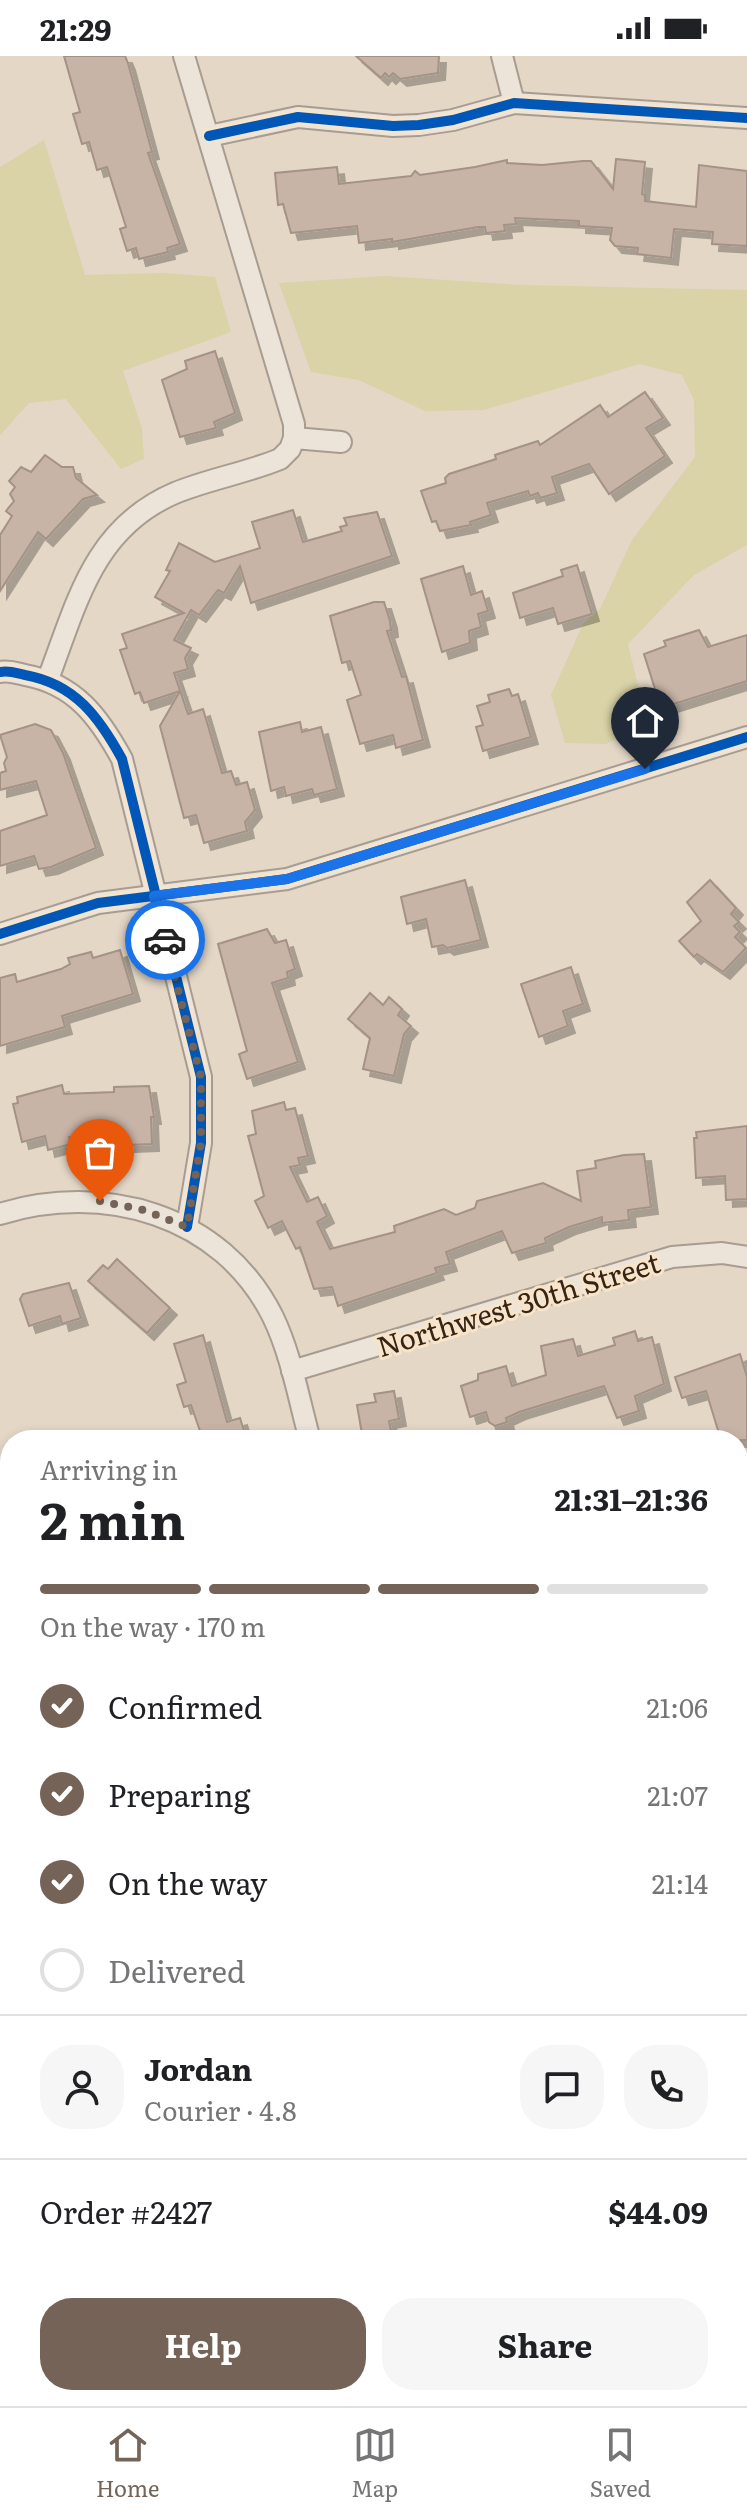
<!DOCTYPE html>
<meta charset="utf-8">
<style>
:root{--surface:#fff;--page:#f6f6f6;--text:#202124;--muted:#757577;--line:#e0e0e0;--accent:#746356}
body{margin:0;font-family:Literata,serif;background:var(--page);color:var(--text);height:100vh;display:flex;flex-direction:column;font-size:30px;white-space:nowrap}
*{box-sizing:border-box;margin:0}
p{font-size:26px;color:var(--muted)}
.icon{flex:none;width:44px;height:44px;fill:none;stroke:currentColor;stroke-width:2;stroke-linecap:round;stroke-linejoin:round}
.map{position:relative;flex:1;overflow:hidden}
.sheet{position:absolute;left:0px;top:1374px;width:748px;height:976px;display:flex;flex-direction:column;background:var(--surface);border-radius:32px 32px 0 0;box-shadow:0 4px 12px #0003}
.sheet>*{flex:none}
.pin{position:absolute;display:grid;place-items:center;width:68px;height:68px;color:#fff;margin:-82px -34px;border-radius:50% 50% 50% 0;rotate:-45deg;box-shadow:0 0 8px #0007}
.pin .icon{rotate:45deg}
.courier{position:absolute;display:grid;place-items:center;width:80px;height:80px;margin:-40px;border:6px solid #1a73e8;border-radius:50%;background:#fff;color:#222;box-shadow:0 2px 10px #0007}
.headline em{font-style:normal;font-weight:700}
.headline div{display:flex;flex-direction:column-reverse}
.headline{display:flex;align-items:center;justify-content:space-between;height:136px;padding:0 40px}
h1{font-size:52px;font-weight:700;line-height:60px}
.bar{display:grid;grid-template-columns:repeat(4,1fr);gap:12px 8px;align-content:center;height:96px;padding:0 40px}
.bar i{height:10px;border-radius:6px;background:var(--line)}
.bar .selected{background:var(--accent)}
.bar p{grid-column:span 4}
.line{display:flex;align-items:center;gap:20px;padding:0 40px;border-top:2px solid var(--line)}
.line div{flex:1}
.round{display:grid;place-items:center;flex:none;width:84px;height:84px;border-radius:32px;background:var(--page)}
ol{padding:0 40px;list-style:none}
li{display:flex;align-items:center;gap:24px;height:88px}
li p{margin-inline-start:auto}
li .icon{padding:8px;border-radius:50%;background:var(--accent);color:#fff;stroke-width:4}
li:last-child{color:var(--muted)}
li i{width:44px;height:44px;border:4px solid var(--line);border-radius:50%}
.primary-button{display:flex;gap:16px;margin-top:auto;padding:16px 40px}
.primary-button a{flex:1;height:92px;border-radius:32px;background:var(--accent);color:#fff;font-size:32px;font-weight:700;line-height:92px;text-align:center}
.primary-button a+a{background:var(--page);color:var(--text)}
.status{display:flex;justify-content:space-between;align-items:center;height:56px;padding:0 40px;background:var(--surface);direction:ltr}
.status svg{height:22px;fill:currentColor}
.menu{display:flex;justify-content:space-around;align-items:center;height:112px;border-top:2px solid var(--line);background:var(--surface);font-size:22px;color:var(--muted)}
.menu a{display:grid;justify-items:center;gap:4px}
.menu .selected{color:var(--accent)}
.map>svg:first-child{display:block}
.green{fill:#d9d3a7}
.building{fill:#c8b4a7;stroke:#a49286;stroke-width:2;filter:url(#shadow)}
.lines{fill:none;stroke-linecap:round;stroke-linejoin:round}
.street-casing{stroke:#a89c91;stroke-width:24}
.secondary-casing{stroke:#988c80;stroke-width:32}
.street{stroke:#ece4d9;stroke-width:20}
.secondary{stroke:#ece4d9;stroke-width:28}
.cycleway-casing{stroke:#f8e5c9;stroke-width:15}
.cycleway{stroke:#0057b8;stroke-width:10}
.done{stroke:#746356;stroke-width:8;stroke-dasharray:0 14.4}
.route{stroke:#1a73e8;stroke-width:10}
.labels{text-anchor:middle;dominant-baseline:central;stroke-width:6;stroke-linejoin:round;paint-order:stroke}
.street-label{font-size:28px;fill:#372419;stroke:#f8e5c9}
</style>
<div class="status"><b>21:29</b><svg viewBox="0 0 49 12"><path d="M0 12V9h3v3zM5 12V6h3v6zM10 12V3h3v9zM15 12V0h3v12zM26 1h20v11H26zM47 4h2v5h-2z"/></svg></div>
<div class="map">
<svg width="747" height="2350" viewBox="0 0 747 2350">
<defs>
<filter id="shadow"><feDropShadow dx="7" dy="7" stdDeviation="0" flood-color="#0004"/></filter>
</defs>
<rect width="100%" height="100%" fill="#e4d7c6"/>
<g class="green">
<polygon points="44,84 85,219 164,217 215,221 231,276 123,315 142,373 144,403 121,413 66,343 29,347 0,379 0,111"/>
<polygon points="385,220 520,229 747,234 747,489 694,519 628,588 647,667 606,688 565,687 551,639 583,568 600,553 632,484 695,401 694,344 682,319 640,308 484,354 425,355 359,324 311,316 279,227"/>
</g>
<g class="building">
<polygon points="64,0 125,0 128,7 152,96 148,97 180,188 167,192 168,196 139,203 136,192 127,195 120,173 126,171 107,111 97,114 89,86 82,88 73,58 80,56"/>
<polygon points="356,0 439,0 438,17 400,23 393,17 389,21 385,17 381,22"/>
<polygon points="616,103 645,106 642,138 645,139 645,145 696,151 699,109 747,115 747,190 712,188 713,176 674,173 671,202 637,198 638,192 615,190 610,184 612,172 579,170 579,165 515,162 516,168 504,169 505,175 486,177 485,171 478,171 392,186 392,183 359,187 357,170 291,177 283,148 278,149 275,117 337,111 339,128 411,120 415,115 420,119 475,111 507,104 507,107 542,109 583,105 591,105 613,133"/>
<polygon points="215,295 235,357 214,366 216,372 180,381 162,324 187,313 185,305"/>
<polygon points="645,336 663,362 646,372 665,400 609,438 589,408 552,421 557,437 540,442 538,437 530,440 528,435 487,447 491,459 470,466 471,469 440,475 436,465 432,466 421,435 446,427 445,422 449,418 496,403 495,399 538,385 540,389 600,349 608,361"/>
<polygon points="45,399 62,411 73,411 76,422 97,439 83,443 46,483 38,476 0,535 0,479 12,460 6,455 14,445 10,438 15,431 9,425 21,411 31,416"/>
<polygon points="293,454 303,486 342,475 340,471 347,469 344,462 377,456 392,500 251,547 240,510 224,537 218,534 199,559 191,554 174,584 191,592 185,602 188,613 174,617 188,658 203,653 222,717 231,715 236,729 247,726 255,754 245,766 247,775 204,787 196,759 184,762 160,670 180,635 144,647 140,636 135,638 120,594 127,592 122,578 184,557 155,541 170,515 166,514 179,487 215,506 260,492 252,466"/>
<polygon points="577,509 592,558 558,568 553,552 520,562 513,537 563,520 561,514"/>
<polygon points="463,510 471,539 482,535 488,555 478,558 481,571 469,575 470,587 442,596 421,523"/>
<polygon points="374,546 384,546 390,565 391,574 387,575 402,621 406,620 423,684 396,692 393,679 360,688 347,644 361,639 350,605 342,607 330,560"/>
<polygon points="699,574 708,591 747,579 747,625 661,652 644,598 666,590 664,585"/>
<polygon points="509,633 512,640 518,638 531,681 483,695 476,671 483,669 477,650 490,646 488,639"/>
<polygon points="300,666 302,676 321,671 337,733 314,739 312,733 286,740 284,731 271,735 259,676"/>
<polygon points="35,668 51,674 63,697 96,792 51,811 39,813 34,800 0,810 0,775 47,759 36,725 0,734 0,717 6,715 4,707 7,701 0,679"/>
<polygon points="465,824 481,884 447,892 443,889 432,891 426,863 407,868 401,841"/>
<polygon points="710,824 736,852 731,858 739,866 734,870 740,876 735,881 746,892 723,916 697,898 694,901 679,885 701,865 687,846"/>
<polygon points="267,873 275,887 286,884 295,913 287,916 288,922 272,927 298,1006 247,1023 239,998 247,995 218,888"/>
<polygon points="120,894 133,938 62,960 65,971 0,990 0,922 15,918 17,926 61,913 70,908 68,902 91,896 93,902"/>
<polygon points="571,911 583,948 563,955 568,970 539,981 521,928"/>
<polygon points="370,937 383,949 389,941 402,953 398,959 411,970 404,978 394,1020 363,1013 370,982 348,963"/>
<polygon points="62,1029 64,1038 114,1036 114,1031 149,1030 154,1061 151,1061 152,1088 128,1089 127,1080 69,1081 71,1088 48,1094 45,1080 22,1086 13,1048 18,1047 17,1041"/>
<polygon points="284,1046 286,1054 295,1052 308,1100 298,1102 300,1109 290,1111 307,1146 318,1141 327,1160 317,1166 330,1193 395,1176 394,1170 444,1153 456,1159 475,1152 477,1145 543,1127 581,1145 577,1115 596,1112 595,1105 624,1099 644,1098 651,1151 628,1154 629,1164 602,1167 602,1161 569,1171 545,1182 546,1187 512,1197 502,1175 446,1196 450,1208 435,1212 437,1217 338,1250 332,1231 314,1233 300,1191 296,1193 282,1165 268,1172 255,1145 264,1140 248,1080 256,1078 252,1055"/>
<polygon points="747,1070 747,1143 726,1144 725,1120 696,1122 694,1082 697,1082 696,1076"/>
<polygon points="117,1203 170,1252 147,1277 88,1225 103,1209 108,1213"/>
<polygon points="69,1227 81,1262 62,1268 60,1260 29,1270 20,1243 23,1238"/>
<polygon points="635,1275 638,1285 652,1281 664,1328 635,1340 639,1355 617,1362 604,1330 519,1356 506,1362 507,1366 495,1370 489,1366 486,1356 470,1361 461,1330 478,1324 478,1318 506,1310 512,1330 546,1319 541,1290 573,1283 578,1300 615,1289 613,1282"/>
<polygon points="203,1279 227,1366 240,1362 247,1384 184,1384 184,1380 200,1375 191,1349 184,1351 177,1329 186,1326 174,1288"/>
<polygon points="740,1298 747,1321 747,1384 721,1384 706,1335 682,1342 675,1321"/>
<polygon points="394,1335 399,1363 389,1365 393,1384 363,1384 357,1349 376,1346 374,1338"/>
</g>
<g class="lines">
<defs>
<g id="street">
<polyline points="184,0 294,368 294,382"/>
<polyline points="502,0 514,47"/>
<polyline points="209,80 298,61 393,70 419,69 453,64 514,47 747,62"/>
<path d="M0,616c9,-2 16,1 25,3 50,9 74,42 97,84l79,318v66l-14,84"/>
<path d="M48,623c29,-76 45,-151 127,-186 34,-14 71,-20 105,-34l10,-10 4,-11 47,4"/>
<polyline points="0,878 98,847 287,823 747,681"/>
<path d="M0,1158c103,-32 222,0 273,103 18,37 26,83 37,123"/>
<polyline points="292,1315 672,1201 722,1197 747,1201"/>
<polyline points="738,1483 747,1480"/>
<polyline points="0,1608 10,1606"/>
<polyline points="0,2280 10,2277"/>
<polyline points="519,2340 545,2350"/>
<polyline points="443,2350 451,2340"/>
</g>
<g id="secondary">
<polyline points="738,1788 747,1785"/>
<polyline points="0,2007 10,2004"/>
</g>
</defs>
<use href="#street" class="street-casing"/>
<use href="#secondary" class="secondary-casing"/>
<use href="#street" class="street"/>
<use href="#secondary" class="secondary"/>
<defs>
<g id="cycleway">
<polyline points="209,80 298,61 393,70 419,69 453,64 514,47 747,62"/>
<path d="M0,616c9,-2 16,1 25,3 50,9 74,42 97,84l79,318v66l-14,84"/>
<polyline points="0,878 98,847 287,823 747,681"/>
</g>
</defs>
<use href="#cycleway" class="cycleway-casing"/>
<use href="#cycleway" class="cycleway"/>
</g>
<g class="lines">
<polyline class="done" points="100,1145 144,1154 187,1171 201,1087 201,1021 165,884"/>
<polyline class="route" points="165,884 154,840 287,823 645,713"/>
</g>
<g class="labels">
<g class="street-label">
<text transform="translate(518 1247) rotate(-17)">Northwest 30th Street</text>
</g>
</g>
</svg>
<div class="pin" style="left:100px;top:1145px;background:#ea580c"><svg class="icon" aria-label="bag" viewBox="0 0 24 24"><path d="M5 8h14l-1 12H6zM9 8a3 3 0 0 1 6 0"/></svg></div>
<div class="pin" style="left:645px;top:713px;background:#1f2937"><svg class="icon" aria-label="home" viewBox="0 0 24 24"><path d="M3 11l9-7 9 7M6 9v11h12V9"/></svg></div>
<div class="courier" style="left:165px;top:884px"><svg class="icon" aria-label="car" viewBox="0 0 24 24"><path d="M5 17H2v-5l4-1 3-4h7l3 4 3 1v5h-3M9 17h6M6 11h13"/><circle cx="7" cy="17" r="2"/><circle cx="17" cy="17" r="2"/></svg></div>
<section class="sheet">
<div class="headline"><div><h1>2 min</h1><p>Arriving in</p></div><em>21:31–21:36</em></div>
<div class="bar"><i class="selected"></i><i class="selected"></i><i class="selected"></i><i></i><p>On the way · 170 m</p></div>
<ol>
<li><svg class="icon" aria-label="check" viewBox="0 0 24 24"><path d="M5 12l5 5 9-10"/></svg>Confirmed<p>21:06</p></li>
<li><svg class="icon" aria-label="check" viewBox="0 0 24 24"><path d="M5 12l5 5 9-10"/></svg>Preparing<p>21:07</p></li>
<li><svg class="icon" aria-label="check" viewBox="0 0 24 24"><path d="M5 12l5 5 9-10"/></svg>On the way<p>21:14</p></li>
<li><i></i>Delivered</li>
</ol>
<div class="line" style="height:144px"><a class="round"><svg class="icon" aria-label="person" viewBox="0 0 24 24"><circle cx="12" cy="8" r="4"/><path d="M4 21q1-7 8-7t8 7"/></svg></a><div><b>Jordan</b><p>Courier · 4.8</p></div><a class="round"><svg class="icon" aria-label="chat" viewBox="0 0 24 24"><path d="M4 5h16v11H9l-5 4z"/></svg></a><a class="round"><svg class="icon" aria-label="phone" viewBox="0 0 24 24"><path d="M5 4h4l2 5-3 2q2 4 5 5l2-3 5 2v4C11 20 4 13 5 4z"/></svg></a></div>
<div class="line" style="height:104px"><div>Order #2427</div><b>$44.09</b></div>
<div class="primary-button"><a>Help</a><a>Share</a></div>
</section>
</div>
<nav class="menu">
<a class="selected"><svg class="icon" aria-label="home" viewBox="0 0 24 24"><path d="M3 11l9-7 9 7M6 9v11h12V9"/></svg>Home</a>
<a><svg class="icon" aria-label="map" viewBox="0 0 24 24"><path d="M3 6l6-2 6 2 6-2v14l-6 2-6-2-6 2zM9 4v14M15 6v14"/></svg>Map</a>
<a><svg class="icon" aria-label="saved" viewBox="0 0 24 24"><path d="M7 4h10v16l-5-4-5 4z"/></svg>Saved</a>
</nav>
